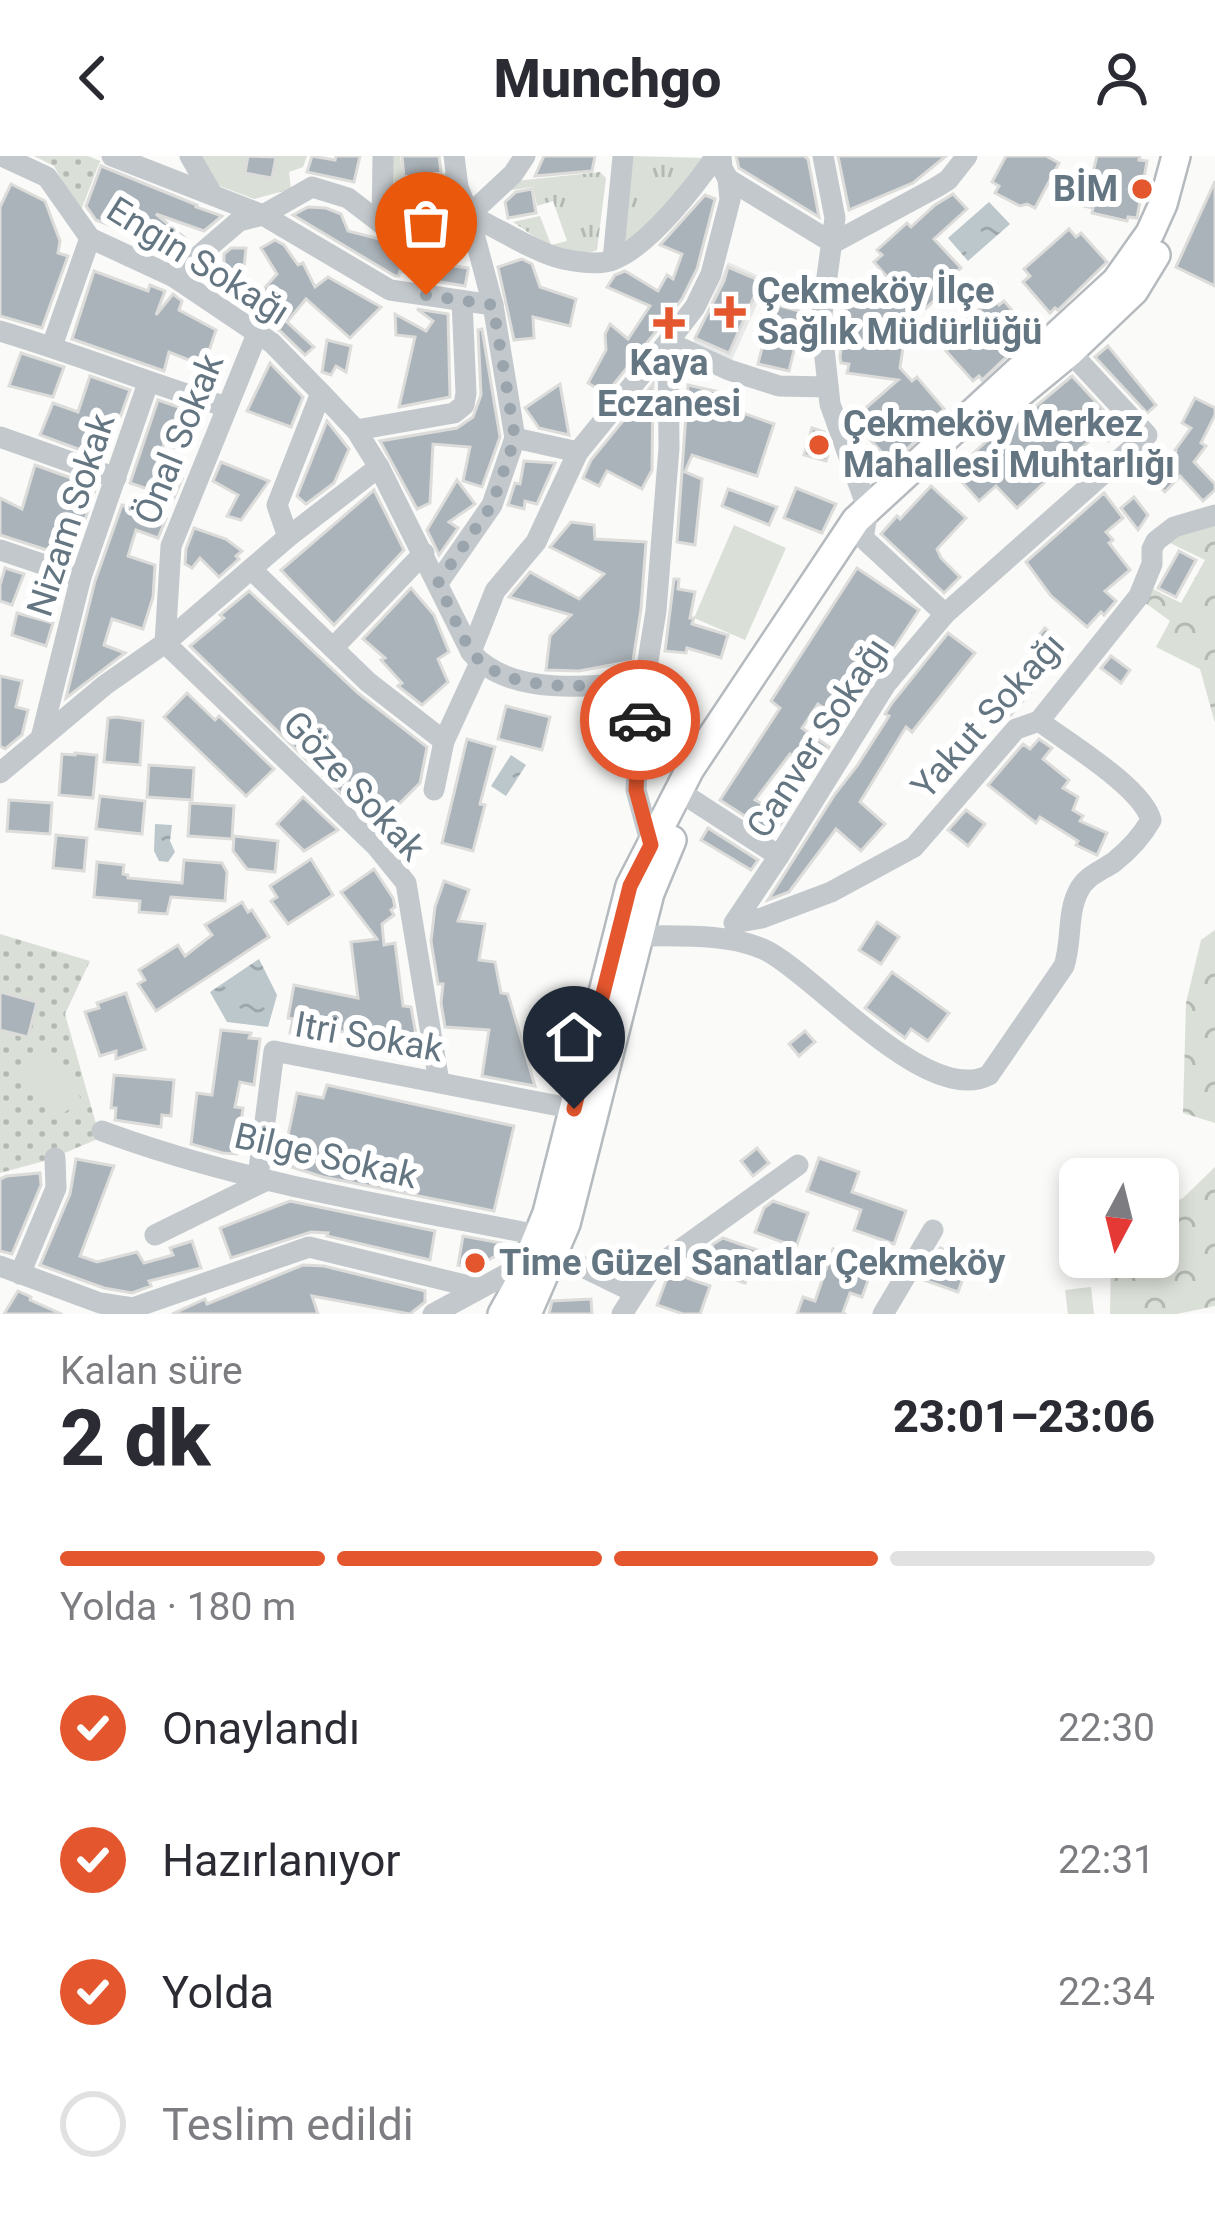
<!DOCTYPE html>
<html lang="tr">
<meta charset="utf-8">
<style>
:root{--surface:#fff;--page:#f2f2f3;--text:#2b2b33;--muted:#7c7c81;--line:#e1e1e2;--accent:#e4572e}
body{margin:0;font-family:Roboto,sans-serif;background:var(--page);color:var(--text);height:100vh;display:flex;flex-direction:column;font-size:45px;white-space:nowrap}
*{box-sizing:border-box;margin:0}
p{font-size:39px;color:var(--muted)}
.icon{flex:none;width:66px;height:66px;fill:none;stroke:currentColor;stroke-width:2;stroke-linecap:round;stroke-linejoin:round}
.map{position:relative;height:1158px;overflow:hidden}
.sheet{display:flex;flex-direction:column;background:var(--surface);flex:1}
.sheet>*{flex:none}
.needle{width:78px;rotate:187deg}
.buttons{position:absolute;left:1059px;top:1002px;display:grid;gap:24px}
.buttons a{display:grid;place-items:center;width:120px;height:120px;border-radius:18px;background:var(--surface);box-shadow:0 6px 18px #0003;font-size:60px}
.pin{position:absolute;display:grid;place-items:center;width:102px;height:102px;color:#fff;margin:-123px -51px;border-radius:50% 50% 50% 0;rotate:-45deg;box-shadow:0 0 12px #0007}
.pin .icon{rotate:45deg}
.courier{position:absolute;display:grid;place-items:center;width:120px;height:120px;margin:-60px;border:9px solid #e4572e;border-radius:50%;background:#fff;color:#222;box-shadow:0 3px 15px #0007}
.overview em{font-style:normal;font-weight:800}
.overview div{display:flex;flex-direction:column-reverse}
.overview{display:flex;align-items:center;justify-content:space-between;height:204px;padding:0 60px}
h1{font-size:78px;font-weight:800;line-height:90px}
.bar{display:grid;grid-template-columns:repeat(4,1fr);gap:18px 12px;align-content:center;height:144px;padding:0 60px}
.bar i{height:15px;border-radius:9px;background:var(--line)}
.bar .on{background:var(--accent)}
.bar p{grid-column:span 4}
ol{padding:0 60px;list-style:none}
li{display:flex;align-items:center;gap:36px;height:132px}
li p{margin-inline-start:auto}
li .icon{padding:12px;border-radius:50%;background:var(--accent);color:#fff;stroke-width:4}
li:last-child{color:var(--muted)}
li i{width:66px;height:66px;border:6px solid var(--line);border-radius:50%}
header{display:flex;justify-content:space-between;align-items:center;height:156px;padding:0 60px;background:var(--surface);font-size:54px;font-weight:800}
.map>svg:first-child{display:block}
.built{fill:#e8e9e9}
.grass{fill:url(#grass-tufts)}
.forest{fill:url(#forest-crowns)}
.park{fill:url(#park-dots)}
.pitch{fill:#dadfd7}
.water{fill:url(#water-ripples)}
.building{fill:#aab3b9;stroke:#dcdcda;stroke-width:3}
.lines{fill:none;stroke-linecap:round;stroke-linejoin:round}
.major-casing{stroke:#b5babe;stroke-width:32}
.minor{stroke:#c3c8cc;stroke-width:21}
.major{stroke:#fff;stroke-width:27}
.done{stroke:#99a4ac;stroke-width:12;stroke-dasharray:0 21.6}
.route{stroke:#e4572e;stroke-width:15}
.poi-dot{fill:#e4572e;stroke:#fff;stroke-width:4.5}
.labels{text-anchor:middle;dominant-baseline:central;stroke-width:12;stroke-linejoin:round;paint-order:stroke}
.poi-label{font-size:36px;font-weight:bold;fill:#657683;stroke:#fff;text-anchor:start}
.street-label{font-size:36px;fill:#657683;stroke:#fff}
</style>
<header><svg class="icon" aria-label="back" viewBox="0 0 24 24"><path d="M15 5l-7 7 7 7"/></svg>Munchgo<svg class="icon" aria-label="person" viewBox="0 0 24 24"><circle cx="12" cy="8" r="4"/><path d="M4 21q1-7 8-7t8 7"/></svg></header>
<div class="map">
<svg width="1215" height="1158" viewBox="0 0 1215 1158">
<defs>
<pattern id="grass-tufts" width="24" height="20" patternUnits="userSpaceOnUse" patternTransform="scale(3)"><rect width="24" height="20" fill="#dadfd7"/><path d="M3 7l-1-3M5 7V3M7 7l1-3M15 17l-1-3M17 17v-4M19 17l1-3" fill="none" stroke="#b4b9b4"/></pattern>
<pattern id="forest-crowns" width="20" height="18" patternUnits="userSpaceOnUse" patternTransform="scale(3)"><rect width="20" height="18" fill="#dadfd7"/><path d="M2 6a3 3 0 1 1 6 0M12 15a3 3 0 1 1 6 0" fill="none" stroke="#b4b9b4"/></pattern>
<pattern id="park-dots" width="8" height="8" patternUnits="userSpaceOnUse" patternTransform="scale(3)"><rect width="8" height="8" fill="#dadfd7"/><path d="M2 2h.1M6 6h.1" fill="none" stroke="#b4b9b4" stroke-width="1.8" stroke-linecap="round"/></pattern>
<pattern id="water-ripples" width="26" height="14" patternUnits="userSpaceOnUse" patternTransform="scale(3)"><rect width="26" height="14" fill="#bbc7cb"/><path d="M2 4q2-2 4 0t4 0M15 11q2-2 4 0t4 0" fill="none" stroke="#9ca6aa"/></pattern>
</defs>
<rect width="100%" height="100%" fill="#fafaf8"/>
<polygon class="built" points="728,106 768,124 731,206 692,189"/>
<g class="grass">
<polygon points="392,0 400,0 403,22 447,17 450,39 409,41 409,65 397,64 393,43"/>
<polygon points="631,0 702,2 658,60 628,85 624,84"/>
<path d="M600,16l6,6 -9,72c-31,13 -58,-11 -84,-28l27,-6 11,29 16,-4 -14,-40 -16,5 -4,-19 -29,4 12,-10z"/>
</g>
<g class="forest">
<polygon points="200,0 307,0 303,11 289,16 291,33 254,43 217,29"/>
<polygon points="1215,368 1215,567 1200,513 1156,491 1170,465 1144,446 1151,432 1181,447 1205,404 1170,387 1176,379"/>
<polygon points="1215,774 1215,967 1183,957 1186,847 1201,784"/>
<polygon points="1215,1011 1215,1150 1177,1158 1110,1158 1111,1101 1158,1101 1158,1054 1183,1042"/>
</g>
<g class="park">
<polygon points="34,0 88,0 100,5 80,57 54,10"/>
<polygon points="0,778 90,805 65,858 100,982 48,1004 0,1017"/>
</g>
<g class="pitch">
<polygon points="734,369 786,392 745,484 694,462"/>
<polygon points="48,896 82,944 54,964 20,916"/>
<polygon points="1091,1131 1094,1158 1068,1158 1065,1134"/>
</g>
<g class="water">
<polygon points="989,46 1010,68 968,105 948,82"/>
<polygon points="511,599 526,609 506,640 491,630"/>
<polygon points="155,668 172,669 170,685 175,696 168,706 159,705 154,695"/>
<polygon points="259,803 277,839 268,871 227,866 210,836"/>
</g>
<g class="building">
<polygon points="248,0 276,1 272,22 245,17"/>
<polygon points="312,0 335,4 336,0 360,0 354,26 307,16"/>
<polygon points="402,0 439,0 441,17 404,21"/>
<polygon points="544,0 595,0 592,15 535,20"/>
<polygon points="736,0 804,0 808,3 819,61 739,12"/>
<polygon points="838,0 946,0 913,27 849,54"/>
<polygon points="1006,0 1046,0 1059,7 1035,52 1027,48 1020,50 995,37 999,30 992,26"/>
<polygon points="1097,0 1140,0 1139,4 1147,5 1137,62 1128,61 1127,65 1092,57 1093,52 1084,50"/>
<polygon points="101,10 197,49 196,51 222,60 204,75 156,58 185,82 179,96 96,64 86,50"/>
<polygon points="1215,25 1215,130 1176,111"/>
<polygon points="11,28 45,45 60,85 58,97 68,100 42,172 0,160 0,51"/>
<polygon points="532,33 536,57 508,62 505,46 516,36"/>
<polygon points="953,38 967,53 934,83 961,112 953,119 958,124 926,152 920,145 908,157 900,212 912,225 917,221 944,253 938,259 940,262 896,303 891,297 886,301 859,271 866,264 860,257 898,224 847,217 849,208 841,207 840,201 847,147 857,148 858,142 912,149 874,106 882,99 877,94 907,67 911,71 935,49"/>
<polygon points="705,39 715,43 697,113 682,143 606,238 588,227 606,194 605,178 610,168 628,183 650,150 607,131 615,119 625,115 658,135 667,119 673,123 682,98 660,89"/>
<polygon points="446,41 453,65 429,65 410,60 409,43"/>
<polygon points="308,51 326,52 341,58 348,75 423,94 458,100 455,110 468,112 468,115 465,130 428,124 400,115 399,120 395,120 293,59"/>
<polygon points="1069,73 1076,81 1081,77 1107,106 1058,154 1055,152 1050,157 1023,126 1030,120 1024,113"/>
<polygon points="275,84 284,89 298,109 303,107 315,131 328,121 381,151 350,182 306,143 287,166 314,191 305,199 280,175 199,120 214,106 224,114 224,98 231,92 246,92 243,121 261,136 277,118 261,92"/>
<polygon points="522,103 532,108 540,131 576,143 570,170 533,161 534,182 514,184 498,111"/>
<polygon points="728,111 761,125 729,197 695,182 724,125"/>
<polygon points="94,115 148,135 150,129 165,135 156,159 173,138 182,145 179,154 216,174 204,210 169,196 164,215 72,183"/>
<polygon points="993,142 999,149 1004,145 1032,177 982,224 979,220 973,225 946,195 953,188 947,181"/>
<polygon points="773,148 803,156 789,215 758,208"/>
<polygon points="417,153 448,158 450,241 399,251 415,181 396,179 395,158 426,175 433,165"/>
<polygon points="482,173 500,281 482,331 463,325 470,291 433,288 430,347 417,353 380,285 457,272 473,261 481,239 478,174"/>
<polygon points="327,184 351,190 346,216 336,210 331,219 322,216"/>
<polygon points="1108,190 1156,249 1147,257 1095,201"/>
<polygon points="21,197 64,211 53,241 9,230"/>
<polygon points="270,207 303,241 291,271 247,255"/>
<polygon points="90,220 130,234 119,264 115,263 97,300 40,279 53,247 78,256"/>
<polygon points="1072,220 1121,273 1108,285 1100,275 1017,352 996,330 979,345 953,316 1001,272 1005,276"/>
<polygon points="560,228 569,279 539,272 525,252"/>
<polygon points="653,228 652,314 642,333 607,315 599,330 583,322 591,304"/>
<polygon points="688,229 719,236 717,248 774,268 757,320 692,299 685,316 702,323 695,389 677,386"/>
<polygon points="1195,242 1215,252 1215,259 1201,287 1206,290 1194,306 1215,328 1215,334 1203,345 1180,320 1165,336 1151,323 1176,295 1175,294 1191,272 1182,267"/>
<polygon points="158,244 202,259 196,276 183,272 176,292 164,288 154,314 182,323 174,342 130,327"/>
<polygon points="327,265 349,293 334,327 306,348 297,340"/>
<polygon points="812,272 824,276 830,293 826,305 804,299"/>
<polygon points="524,305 555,307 537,348 525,345 524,353 508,349 515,327 520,328"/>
<polygon points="221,306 269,325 241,364 227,360 238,339 213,325"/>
<polygon points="35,309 96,331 72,402 0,379 0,342 22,353"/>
<polygon points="457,324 475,348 449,366 458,372 439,399 427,374"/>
<polygon points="931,330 966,362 937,393 941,402 960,421 944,437 881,378 897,360 900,363"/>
<polygon points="796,332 836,348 822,377 784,362"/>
<polygon points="728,333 777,351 769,369 722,350"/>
<polygon points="374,334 404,394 334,469 281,414"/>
<polygon points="1104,337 1123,362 1106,376 1113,384 1109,387 1130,414 1105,435 1116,445 1104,459 1101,456 1087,471 1051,440 1026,406"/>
<polygon points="1134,341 1148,359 1138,374 1121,352"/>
<polygon points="122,349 166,363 158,382 136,374 128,400 155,409 153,441 143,473 112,463 104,489 125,497 66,542 95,425"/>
<polygon points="571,366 594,369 595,383 646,386 641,453 633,505 579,515 546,514 550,480 571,459 509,441 530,416 579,443 604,418 550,391"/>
<polygon points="194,372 226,383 242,395 236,400 239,403 219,421 200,402 192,412 185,408 186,393"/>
<polygon points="1179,395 1196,404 1176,441 1158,432"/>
<polygon points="5,412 24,418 12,449 0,445 0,429"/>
<polygon points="857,412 919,454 845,566 818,548 802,572 829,591 814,615 790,598 755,644 786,660 774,679 720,644 780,552 771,545"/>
<polygon points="674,423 679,423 678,433 695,436 690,462 694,462 692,468 728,479 721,502 687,492 686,497 665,495"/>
<polygon points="411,432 434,459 449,496 438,503 448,526 422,549 398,530 402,527 381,504 385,502 363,483"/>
<polygon points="249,435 358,537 427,591 420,627 388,659 409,680 397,692 190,490 224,462 220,459"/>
<polygon points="17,457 53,467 46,490 12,479"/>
<polygon points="1045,472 1068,493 1052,511 1029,491"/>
<polygon points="948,477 975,497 912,576 906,571 860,646 885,668 861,695 836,673 789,736 768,744 835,638 857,610 889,560 885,558 892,547"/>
<polygon points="1111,500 1130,514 1121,527 1101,512"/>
<polygon points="0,520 22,525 16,551 28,554 22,579 5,593 0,590"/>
<polygon points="1022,524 1034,532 1011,559 996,546 1010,530 1014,535"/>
<polygon points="187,537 215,564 219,560 274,613 246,640 164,561"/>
<polygon points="506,550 550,561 542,594 498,583"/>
<polygon points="117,561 143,565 140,609 104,606 108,562"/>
<polygon points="467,583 495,591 480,648 485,649 473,695 442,687"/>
<polygon points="1039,583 1052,592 1043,603 1069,624 1063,632 1078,641 1073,654 1083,660 1080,665 1107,677 1097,699 1076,689 1078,685 1040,661 1036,667 988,629 1023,588 1030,593"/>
<polygon points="75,597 97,599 93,642 59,639 62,598 75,599"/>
<polygon points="149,609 194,612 192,644 147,641"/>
<polygon points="100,640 145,645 142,678 96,673"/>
<polygon points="303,641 338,674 304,695 277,668"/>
<polygon points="9,644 52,647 50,678 7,675"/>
<polygon points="190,647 234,650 232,683 188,680"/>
<polygon points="966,654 985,668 968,690 948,674"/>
<polygon points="708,672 758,704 751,714 701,684"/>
<polygon points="56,679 87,682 84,715 53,712"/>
<polygon points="234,680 278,685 275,716 247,713 233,695"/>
<polygon points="311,703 333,739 288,768 271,745 277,741 270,730"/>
<polygon points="184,704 222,707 227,716 225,745 171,741 167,758 139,756 140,745 94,741 97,706 124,709 123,718 128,719 128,722 182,727"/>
<polygon points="374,713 393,742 395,751 391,754 394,759 382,768 384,789 395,787 403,850 411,851 417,884 416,888 408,887 406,898 361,891 363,879 338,875 336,886 290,877 293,863 288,862 294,829 358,842 351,786 377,783 341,736"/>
<polygon points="444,725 469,734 458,765 485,768 479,804 495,806 501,837 508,838 535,930 482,920 489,874 445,871 441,847 443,828 438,828 431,785 435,751"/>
<polygon points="242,746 248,756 252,754 269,781 156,855 138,828 145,824 139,814 178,789 185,800 212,779 205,769"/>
<polygon points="877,766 899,781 881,808 859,794"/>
<polygon points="892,816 949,857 928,885 911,873 905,882 865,852"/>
<polygon points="0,836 37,846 28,881 0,874"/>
<polygon points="126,837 145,893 116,903 116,895 100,900 85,856 99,852 97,847"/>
<polygon points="221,874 251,877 249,882 260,883 254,929 240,926 235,951 243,952 237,998 223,997 191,988 197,937 212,939"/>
<polygon points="805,875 815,886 799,900 789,888"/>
<polygon points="114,919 174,924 171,960 162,959 161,971 115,964 116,952 111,952"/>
<polygon points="327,929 514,970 494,1055 323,1021 282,1008 297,937 323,942"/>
<polygon points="757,992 769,1007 753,1020 741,1005"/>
<polygon points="819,1002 859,1016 852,1036 906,1055 894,1088 854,1074 861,1054 807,1035"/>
<polygon points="76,1003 114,1010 80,1100 97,1106 137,1096 144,1107 173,1099 170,1092 192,1085 201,1112 149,1125 151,1130 132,1137 104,1132 40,1109 70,1038"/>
<polygon points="40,1017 41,1029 12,1098 0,1095 0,1023 7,1020"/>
<polygon points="290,1045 435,1075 430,1104 327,1080 328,1077 311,1076 231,1102 220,1072"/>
<polygon points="773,1045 808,1057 796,1091 755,1076 764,1052"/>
<polygon points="463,1080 501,1087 503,1090 499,1098 474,1112 458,1109"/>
<polygon points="723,1082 757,1094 745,1127 705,1113 713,1088"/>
<polygon points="940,1092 970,1103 958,1136 921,1123"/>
<polygon points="833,1093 874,1108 862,1141 850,1137 843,1156 845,1158 797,1158 803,1141 815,1145"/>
<polygon points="303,1109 324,1110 425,1135 425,1146 410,1158 312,1140 318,1158 172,1158 205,1143 207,1148"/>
<polygon points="673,1117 710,1130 700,1158 683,1158 657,1149 667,1122"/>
<polygon points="18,1135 31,1141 30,1144 62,1158 4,1158"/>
<polygon points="591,1143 592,1158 549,1158 552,1145"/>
</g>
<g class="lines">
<defs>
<g id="major">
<polyline points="1002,252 1070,196 1134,135 1156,99"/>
<polyline points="502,1158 517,1131 547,1057 630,730 690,613 856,364 1116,125 1150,77 1163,48 1176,0"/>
<polyline points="527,1158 566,1068 650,737 672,684"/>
</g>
</defs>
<use href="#major" class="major-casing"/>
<g class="minor">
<path d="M2,0l45,21 43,61 84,39 98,66 49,50 35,37 23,37 92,185c37,45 122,35 173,29"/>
<polyline points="112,0 263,59 390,134 493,149"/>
<polyline points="190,0 212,38"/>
<path d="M525,0l-12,18 -44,41c27,12 67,38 94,44 14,3 33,6 47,2 37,-12 84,-74 106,-105"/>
<polyline points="823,0 835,62 821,165 830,248 868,354 863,382 945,458"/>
<polyline points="728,23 833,87 935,32 948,24 967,0"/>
<polyline points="382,68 383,0"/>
<polyline points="613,104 623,0"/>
<polyline points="174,121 239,65 263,59 312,31 348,42 382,68 427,80 474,80"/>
<path d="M0,175c77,23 151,53 227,76"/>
<polyline points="52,190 90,82"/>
<polyline points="1070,196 1147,279 945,458 886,528 779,700 734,767 762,762 831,736 914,691 1016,573 1039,565 1139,440 1152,408 1152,393 1156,385 1174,371 1215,359"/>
<polyline points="356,274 454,257 464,249 466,237 462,145"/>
<polyline points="0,281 116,322"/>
<polyline points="515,282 578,296 668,186 729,214 779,230 828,231"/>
<polyline points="288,381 277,349 321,237"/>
<polyline points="0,394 81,421"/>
<polyline points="251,413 368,526 444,585 480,507"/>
<polyline points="438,427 492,349 515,282 493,149 469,59 458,31 454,0"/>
<polyline points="165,487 376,690 406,727 439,926"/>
<polyline points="165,487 171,390 257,178"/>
<polyline points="333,492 424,397"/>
<polyline points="471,496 495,435 536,386 578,296"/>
<polyline points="41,582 81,421 148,227"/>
<polyline points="0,617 105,529 165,487 288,381 379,311"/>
<polyline points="434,634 444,585"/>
<polyline points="691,643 779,700"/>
<polyline points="651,689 636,634 641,548 656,455 669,292 668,186 695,151 711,118 730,44 728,23 722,12 721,0"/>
<path d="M639,780c39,0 95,-3 130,16 52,29 160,155 220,123l75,-109c8,-24 3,-52 14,-74 7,-16 23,-21 36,-30 15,-12 28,-26 37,-42 -9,-33 -83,-77 -112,-99"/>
<path d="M102,975c140,52 290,75 436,104"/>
<polyline points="258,1021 274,895 575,953"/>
<polyline points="155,1079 267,1024"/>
<polyline points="554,1097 634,1136"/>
<polyline points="0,1110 100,1147 133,1152 309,1091 477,1132"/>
<polyline points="20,1118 56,1032 55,1002"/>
<polyline points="433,1158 527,1107 533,1107"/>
<polyline points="622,1158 649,1116 798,1009"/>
<polyline points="883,1158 933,1074"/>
</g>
<use href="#major" class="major"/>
</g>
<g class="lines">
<path class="done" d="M426,139l67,10 22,133 -23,67 -54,78c10,19 26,63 40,76 36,36 120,27 166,22l-4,39"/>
<polyline class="route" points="574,953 630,730 651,689 636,634 640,564"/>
</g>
<g class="poi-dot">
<circle cx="1142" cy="33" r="12"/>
<path d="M724 138h12v12h12v12h-12v12h-12v-12h-12v-12h12z"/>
<path d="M663 149h12v12h12v12h-12v12h-12v-12h-12v-12h12z"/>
<circle cx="819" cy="289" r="12"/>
<circle cx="475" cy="1107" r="12"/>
</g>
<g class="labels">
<g class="poi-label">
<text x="1118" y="33" text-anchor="end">BİM</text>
<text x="757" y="135">Çekmeköy İlçe<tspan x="757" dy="41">Sağlık Müdürlüğü</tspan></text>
<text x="669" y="207" text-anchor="middle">Kaya<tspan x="669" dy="41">Eczanesi</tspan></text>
<text x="843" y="268">Çekmeköy Merkez<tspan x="843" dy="41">Mahallesi Muhtarlığı</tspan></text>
<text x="499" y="1107">Time Güzel Sanatlar Çekmeköy</text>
</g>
<g class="street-label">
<text transform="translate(198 105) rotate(32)">Engin Sokağı</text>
<text transform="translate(179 283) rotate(-68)">Önal Sokak</text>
<text transform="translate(71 359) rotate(-72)">Nizam Sokak</text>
<text transform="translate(988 560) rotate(-48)">Yakut Sokağı</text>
<text transform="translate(818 582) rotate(-57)">Canver Sokağı</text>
<text transform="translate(354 630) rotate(47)">Göze Sokak</text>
<text transform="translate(369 881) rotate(10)">Itri Sokak</text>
<text transform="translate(326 1000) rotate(13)">Bilge Sokak</text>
</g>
</g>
</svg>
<div class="buttons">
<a><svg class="needle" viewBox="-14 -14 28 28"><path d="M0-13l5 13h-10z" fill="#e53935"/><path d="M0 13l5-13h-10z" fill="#7c7c81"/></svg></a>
</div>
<div class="pin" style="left:426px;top:139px;background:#ea580c"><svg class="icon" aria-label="bag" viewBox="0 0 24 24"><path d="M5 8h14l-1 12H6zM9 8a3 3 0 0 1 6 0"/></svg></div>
<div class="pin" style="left:574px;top:953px;background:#1f2937"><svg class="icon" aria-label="home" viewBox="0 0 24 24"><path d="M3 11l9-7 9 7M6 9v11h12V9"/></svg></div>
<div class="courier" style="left:640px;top:564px"><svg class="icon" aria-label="car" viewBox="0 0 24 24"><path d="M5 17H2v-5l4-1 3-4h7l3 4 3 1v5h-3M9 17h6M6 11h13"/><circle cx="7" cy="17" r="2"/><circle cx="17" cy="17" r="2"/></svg></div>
</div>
<section class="sheet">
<div class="overview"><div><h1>2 dk</h1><p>Kalan süre</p></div><em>23:01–23:06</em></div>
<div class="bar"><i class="on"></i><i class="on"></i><i class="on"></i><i></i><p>Yolda · 180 m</p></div>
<ol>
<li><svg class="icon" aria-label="check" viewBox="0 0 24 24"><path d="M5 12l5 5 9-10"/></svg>Onaylandı<p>22:30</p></li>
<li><svg class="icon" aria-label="check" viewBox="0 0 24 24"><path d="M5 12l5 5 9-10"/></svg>Hazırlanıyor<p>22:31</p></li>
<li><svg class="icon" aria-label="check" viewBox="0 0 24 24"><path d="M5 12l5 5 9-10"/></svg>Yolda<p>22:34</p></li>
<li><i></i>Teslim edildi</li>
</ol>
</section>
